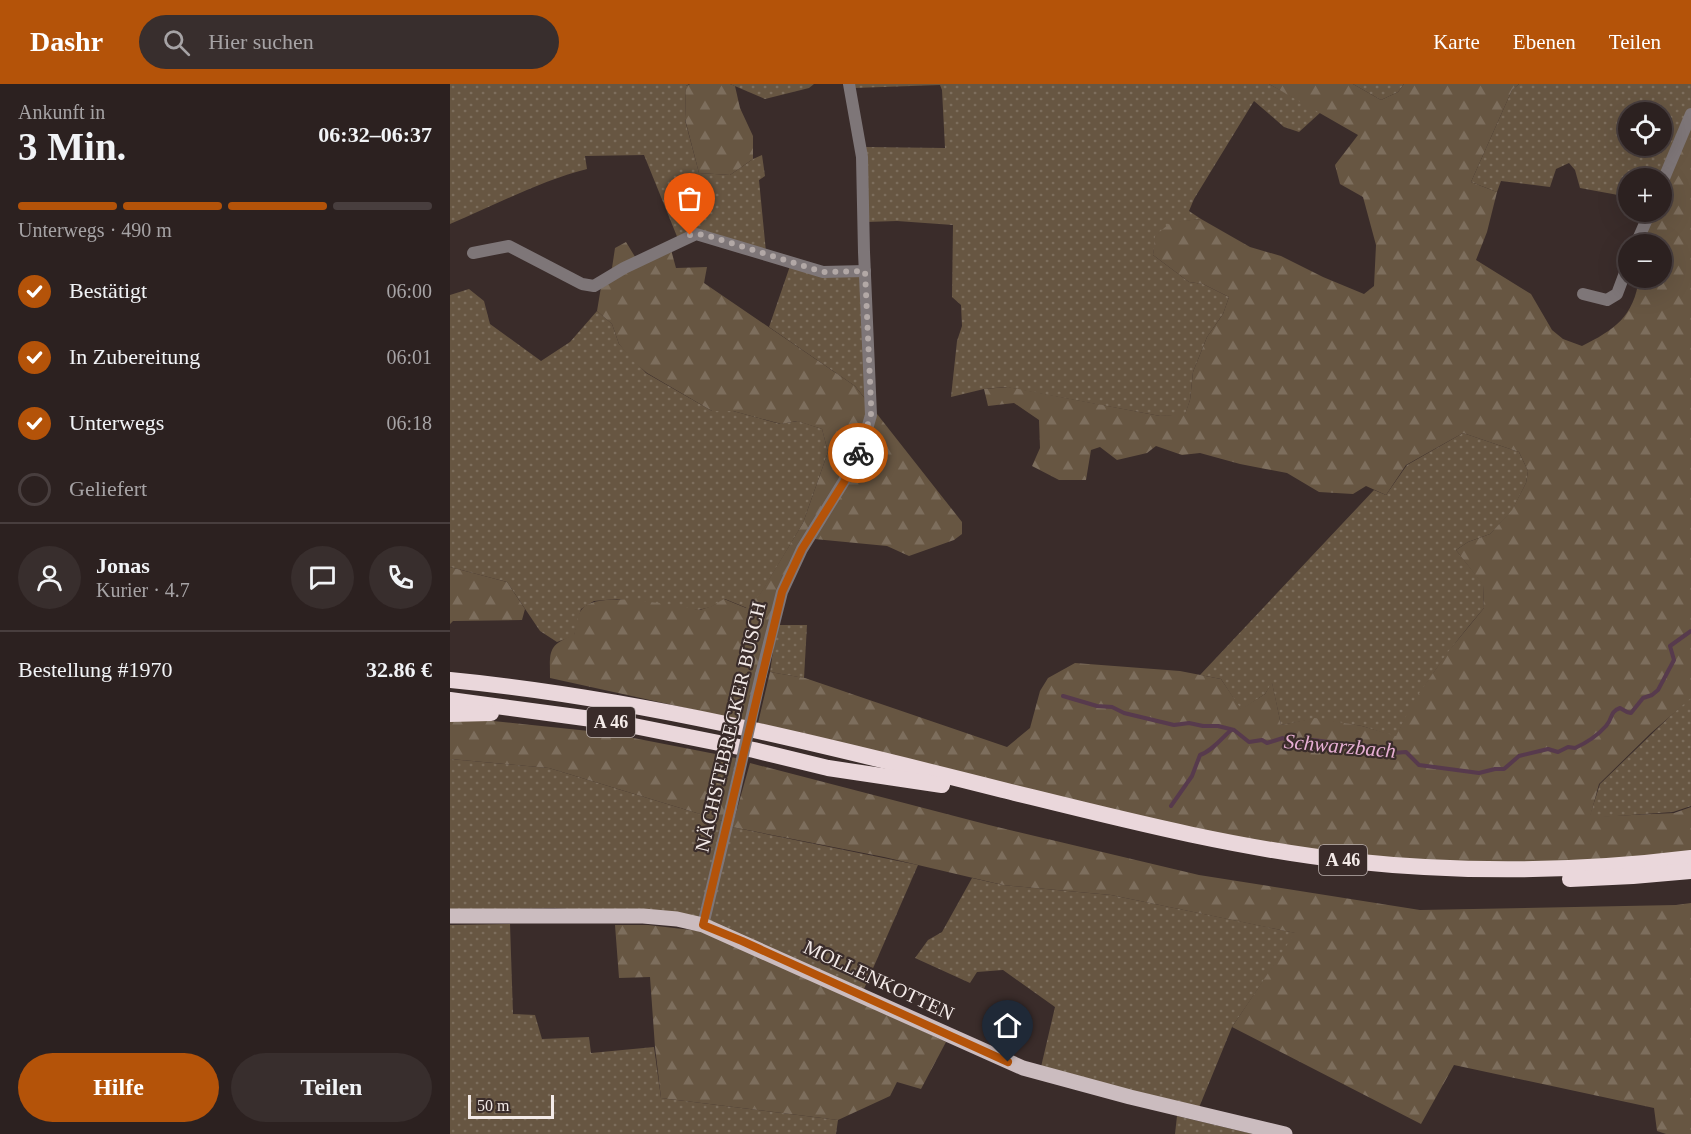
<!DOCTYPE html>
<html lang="de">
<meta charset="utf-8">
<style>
:root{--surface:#2c2120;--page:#382e2d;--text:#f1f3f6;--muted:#a6a3a5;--line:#483e3e;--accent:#b45309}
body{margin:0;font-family:Georgia,serif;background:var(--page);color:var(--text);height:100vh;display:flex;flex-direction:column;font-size:22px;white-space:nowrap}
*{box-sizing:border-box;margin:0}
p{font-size:20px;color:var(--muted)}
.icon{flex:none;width:33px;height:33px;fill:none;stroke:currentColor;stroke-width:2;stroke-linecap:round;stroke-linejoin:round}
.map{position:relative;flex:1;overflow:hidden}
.side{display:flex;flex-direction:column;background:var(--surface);width:450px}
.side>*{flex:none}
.buttons{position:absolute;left:1168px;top:18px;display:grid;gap:12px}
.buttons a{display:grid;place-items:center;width:54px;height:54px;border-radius:50%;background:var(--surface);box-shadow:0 6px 24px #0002,0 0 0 2px var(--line);font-size:30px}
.scale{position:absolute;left:18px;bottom:15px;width:86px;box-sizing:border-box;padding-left:6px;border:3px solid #f3eae8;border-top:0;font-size:16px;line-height:21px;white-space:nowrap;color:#f3eae8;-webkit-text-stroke:4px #3a2c2a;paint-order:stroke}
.pin{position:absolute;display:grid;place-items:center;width:51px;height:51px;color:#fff;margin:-62px -26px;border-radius:50% 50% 50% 0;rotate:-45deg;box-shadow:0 0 6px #0007}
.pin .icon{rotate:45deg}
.courier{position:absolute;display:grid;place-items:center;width:60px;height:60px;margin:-30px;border:4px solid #b45309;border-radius:50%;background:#fff;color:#222;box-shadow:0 2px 8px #0007}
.headline em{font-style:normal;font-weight:600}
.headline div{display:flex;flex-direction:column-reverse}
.headline{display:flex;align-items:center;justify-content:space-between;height:102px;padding:0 18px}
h1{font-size:39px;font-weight:600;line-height:45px}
.bar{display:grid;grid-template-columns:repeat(4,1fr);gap:9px 6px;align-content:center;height:72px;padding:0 18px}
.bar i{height:8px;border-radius:4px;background:var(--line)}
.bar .on{background:var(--accent)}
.bar p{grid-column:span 4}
.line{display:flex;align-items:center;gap:15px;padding:0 18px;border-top:2px solid var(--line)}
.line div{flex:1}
.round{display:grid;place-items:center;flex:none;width:63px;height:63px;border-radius:32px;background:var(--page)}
ol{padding:0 18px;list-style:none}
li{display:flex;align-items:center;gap:18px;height:66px}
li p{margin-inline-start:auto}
li .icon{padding:6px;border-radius:50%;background:var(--accent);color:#fff;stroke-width:4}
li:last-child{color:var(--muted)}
li i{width:33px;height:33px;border:3px solid var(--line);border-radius:50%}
.button{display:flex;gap:12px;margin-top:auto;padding:12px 18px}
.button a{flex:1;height:69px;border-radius:36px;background:var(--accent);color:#fff;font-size:24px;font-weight:600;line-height:69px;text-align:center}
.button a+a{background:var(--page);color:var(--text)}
header{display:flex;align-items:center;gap:36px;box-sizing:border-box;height:84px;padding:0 30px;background:var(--accent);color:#fff}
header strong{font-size:28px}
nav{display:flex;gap:33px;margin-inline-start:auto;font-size:21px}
.search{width:420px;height:54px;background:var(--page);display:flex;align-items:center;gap:15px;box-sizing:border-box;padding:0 21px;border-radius:33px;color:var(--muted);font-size:22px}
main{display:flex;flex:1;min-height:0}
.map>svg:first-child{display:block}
.grass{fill:url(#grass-dots);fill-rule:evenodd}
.forest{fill:url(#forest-firs)}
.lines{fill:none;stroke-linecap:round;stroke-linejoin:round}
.stream{stroke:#573a4d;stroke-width:4}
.minor{stroke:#7e7678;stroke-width:12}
.major{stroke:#cbbcbf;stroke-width:15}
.highway{stroke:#ead7db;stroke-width:16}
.minor-bridge{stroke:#7e7678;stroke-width:12}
.done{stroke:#b2a8a6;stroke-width:6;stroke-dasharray:0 10.8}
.route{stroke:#b45309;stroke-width:8}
.labels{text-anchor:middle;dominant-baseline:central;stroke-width:4.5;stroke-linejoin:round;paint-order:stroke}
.shield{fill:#3a2c2a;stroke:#bcb1af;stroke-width:1.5}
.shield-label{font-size:18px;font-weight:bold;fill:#f3eae8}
.street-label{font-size:20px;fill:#f3eae8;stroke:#3a2c2a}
.water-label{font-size:21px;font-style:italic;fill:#e7afd4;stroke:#3a2c2a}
</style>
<header>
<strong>Dashr</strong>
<div class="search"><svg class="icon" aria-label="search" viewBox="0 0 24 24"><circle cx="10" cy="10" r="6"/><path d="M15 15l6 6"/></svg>Hier suchen</div>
<nav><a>Karte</a><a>Ebenen</a><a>Teilen</a></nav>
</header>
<main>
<section class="side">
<div class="headline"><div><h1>3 Min.</h1><p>Ankunft in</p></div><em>06:32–06:37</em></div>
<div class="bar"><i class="on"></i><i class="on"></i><i class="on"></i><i></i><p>Unterwegs · 490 m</p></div>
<ol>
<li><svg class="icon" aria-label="check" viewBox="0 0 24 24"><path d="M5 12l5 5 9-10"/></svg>Bestätigt<p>06:00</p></li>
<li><svg class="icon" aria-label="check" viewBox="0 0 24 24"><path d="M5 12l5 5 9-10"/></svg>In Zubereitung<p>06:01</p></li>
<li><svg class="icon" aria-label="check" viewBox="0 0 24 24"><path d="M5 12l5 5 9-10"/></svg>Unterwegs<p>06:18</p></li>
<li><i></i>Geliefert</li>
</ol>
<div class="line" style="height:108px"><a class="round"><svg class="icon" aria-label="person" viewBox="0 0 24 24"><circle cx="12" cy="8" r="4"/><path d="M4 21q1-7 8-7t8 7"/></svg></a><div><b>Jonas</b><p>Kurier · 4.7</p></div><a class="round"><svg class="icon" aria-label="chat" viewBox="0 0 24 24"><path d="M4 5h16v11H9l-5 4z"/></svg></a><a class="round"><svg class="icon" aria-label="phone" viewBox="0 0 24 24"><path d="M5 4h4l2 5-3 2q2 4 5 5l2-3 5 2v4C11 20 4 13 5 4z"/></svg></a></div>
<div class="line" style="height:78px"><div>Bestellung #1970</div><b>32.86 €</b></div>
<div class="button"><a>Hilfe</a><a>Teilen</a></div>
</section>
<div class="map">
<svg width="1241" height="1050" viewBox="0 0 1241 1050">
<defs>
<pattern id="grass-dots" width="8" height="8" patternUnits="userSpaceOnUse" patternTransform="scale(1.5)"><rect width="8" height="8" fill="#675642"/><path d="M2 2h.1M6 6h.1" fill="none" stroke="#7d6e5d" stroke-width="1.8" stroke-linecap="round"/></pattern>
<pattern id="forest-firs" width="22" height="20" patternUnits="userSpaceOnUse" patternTransform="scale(1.5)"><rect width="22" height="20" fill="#675642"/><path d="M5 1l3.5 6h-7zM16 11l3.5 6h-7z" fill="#7d6e5d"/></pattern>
</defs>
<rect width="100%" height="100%" fill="#3a2c2a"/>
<g class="grass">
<path d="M0,0h239l-3,2 -1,34 14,53 31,2 23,-16 9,-4 3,21 -6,4 7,72 -69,-22 -19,9 -34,-84 -59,1 2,13c-47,12 -92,36 -137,55z"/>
<polygon points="280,0 364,0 359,4 315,15"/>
<polygon points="402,0 819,0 871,28 849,48 834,43 804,17 744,115 739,127 751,135 721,139 706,152 703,171 739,198 753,200 779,213 773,230 757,253 743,288 740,316 735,331 710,332 556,303 534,305 501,313 507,257 512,242 511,221 502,213 503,141 447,137 416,138 415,63 495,64 492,6 490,1 404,4"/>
<polygon points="903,0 954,0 948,8 931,16"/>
<path d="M1069,0h172v25l-29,70 -33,-1v19l-49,-9 -5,-18 -6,-7 -13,6 -6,18 -49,-6 -4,11 -26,-10 41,-92zM1179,28h33v34h-33z"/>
<polygon points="340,182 412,190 417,317 405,302 319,243"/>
<polygon points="19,205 34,217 40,240 91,277 120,258 147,227 162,240 169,260 196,289 262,327 283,327 330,340 348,337 372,345 378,368 353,439 310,511 297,524 275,515 261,523 248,526 167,515 144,517 131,525 124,552 107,558 90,547 57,498 0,483 0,211"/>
<path d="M1013,349l56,19 9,19 -2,12 -14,28 -22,23 -22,8 -12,8 27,34 1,24c-35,41 -64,80 -88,129l-34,-11 -48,-7 -33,6 -9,-42 -7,11 -24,16 -20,-31 -21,-4 174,-185 12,5 21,-30z"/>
<polygon points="327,541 357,541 354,594 320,588"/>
<polygon points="1241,612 1241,722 1223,728 1139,734 1150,700"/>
<polygon points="0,675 99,684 273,737 249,833 104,824 0,826"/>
<polygon points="282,743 468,781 414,905 259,837"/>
<polygon points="522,794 553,801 661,811 846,849 782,943 748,1026 591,983 605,923 553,886 527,888 520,899 465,874 478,856 492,848"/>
<polygon points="60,840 63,930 85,931 92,955 139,953 141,969 204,963 211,1014 388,1036 386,1050 0,1050 0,841"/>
<polygon points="727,1032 803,1050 725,1050"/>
</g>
<g class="forest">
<polygon points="240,0 280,0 285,2 290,24 303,52 303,75 280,91 249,89 235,35 236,2"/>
<path d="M819,0h84l28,16 17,-8 6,-8h115l-7,6 -41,92 26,10 -10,40 -11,28 55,34 21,36 11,9 19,7c32,-16 52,-29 57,-68h23v-34h-24l14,-32h10v-24l29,-69v579l-40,35 -52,51 -9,33 84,-4 17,-6v45l-67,10 -201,1 -158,-18 -134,-28 -373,-94 12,-51 35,6 202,69 23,-19 10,-37 8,-13 27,-15 105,8 41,8 20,30 24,-15 7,-12 9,43 34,-7 47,8 34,10 17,-34 34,-49 37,-45 -1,-23 -27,-35 12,-8 22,-8 22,-24 14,-27 2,-12 -9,-19 -56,-19 -57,32 -20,30 -20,-9 -13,8 -34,-2 -32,-19 -47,-9 -40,-11 -18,2 -26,-9 -9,7 -30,7 -17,-13 -9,3 -5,30h-27l-27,-14 8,-18 -1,-28 -25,-17 -26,3 -4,-17 24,-2 152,29 25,-2 5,-14 3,-28 14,-35 16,-23 6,-17 -26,-13 -14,-2 -36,-27 2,-19 16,-14 30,-3 49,28 31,9 42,21 41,17 10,-8 2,-41 -13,-48 -23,-13 -5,-19 23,-30z"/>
<path d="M176,158l11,18 33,-14 6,22 31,-1 -3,16 151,103 107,136v12l-8,6 -45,16 -22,-10 -83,-8 -59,183 -195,-43c0,-26 -3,-33 24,-43 2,-7 3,-20 8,-26 16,-20 94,-3 118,1l12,-4 12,-7 22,9 14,-14 43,-71 25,-71 -6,-23 -25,-8 -16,3 -48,-13h-21l-65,-38 -14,-12 -14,-17 -7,-20 -15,-13 4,-24 11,-19 3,-20z"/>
<polygon points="0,483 57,498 75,525 72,536 3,537 0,540"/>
<polygon points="24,635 158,649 286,674 273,737 99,684 0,675 0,638"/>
<polygon points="300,679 539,741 749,791 970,826 1226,821 1241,819 1241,1050 1216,1050 1207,1047 1204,1024 1004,981 971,1040 782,943 845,849 661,811 553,801 434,773 282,743"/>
<polygon points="165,841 198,841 250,847 406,916 496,958 471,1005 447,998 440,1012 388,1036 211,1014 205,963 200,893 169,894"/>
</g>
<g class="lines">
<g class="stream">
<path d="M613,612l34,10 15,1 12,6 50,12 15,-2 14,3h15l16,4 15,12 13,-2 5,3 16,-5 8,6 22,-4 23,3 9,4 17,-2 17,6 14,2 13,-1 13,13 60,8 16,-4h9l15,-13 29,-7 10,3 10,-5 7,1c11,-5 23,-13 31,-22 7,-7 3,-14 14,-18l7,4 4,1 12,-15 9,-3 6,-5 16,-30 -4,-14 21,-15"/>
<path d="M721,722l21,-30 8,-21c12,-4 22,-17 31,-25"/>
</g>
<g class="minor">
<polyline points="1212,99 1241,30"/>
<polyline points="1186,160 1200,128"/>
<polyline points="23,169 59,162 132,200 144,202 174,184 246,150 373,188 415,187"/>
<polyline points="1133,210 1157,216 1167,210 1179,178"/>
<polyline points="311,591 332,508 352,465 394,397 413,359 421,331 414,168 412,73 399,0"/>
<polyline points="253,841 281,724"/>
</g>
<polyline class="major" points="0,832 193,832 227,835 253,841 573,984 680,1013 835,1050"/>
<g class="highway">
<path d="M0,596c187,18 371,64 553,110 114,28 229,58 347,71 113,12 228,11 341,-3"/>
<polyline points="0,616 164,638 304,666 378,684 492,701"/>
<polyline points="0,630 41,629"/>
<polyline points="1120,795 1183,792 1241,787"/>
</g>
<polyline class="minor-bridge" points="281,724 311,591"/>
</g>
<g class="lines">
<polyline class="done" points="240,151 246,150 256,151 373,188 415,187 421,319 421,331 408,369"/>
<polyline class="route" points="408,369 394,398 352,465 332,508 253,841 292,857 558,978"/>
</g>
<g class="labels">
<g class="shield">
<rect x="137" y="623" width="48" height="30" rx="4.5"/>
<rect x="869" y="761" width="48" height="30" rx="4.5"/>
</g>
<g class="shield-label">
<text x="161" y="638">A 46</text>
<text x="893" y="776">A 46</text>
</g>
<g class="street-label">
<text transform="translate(280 643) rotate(-77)">NÄCHSTEBRECKER BUSCH</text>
<text transform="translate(429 896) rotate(25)">MOLLENKOTTEN</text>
</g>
<g class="water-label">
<text transform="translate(890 662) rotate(5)">Schwarzbach</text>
</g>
</g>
</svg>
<div class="buttons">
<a><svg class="icon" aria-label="locate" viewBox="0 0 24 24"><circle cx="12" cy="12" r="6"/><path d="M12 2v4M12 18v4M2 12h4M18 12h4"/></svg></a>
<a>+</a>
<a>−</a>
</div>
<div class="scale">50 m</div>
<div class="pin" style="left:240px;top:151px;background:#ea580c"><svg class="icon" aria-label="bag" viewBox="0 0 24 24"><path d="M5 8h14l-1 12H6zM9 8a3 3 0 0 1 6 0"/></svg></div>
<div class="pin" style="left:558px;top:978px;background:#1f2937"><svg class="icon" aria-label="home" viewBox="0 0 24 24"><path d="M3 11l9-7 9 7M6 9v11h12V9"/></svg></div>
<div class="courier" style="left:408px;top:369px"><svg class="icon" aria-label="bike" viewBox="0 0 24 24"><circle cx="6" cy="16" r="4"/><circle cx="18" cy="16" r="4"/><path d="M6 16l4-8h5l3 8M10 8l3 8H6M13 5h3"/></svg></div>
</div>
</main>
